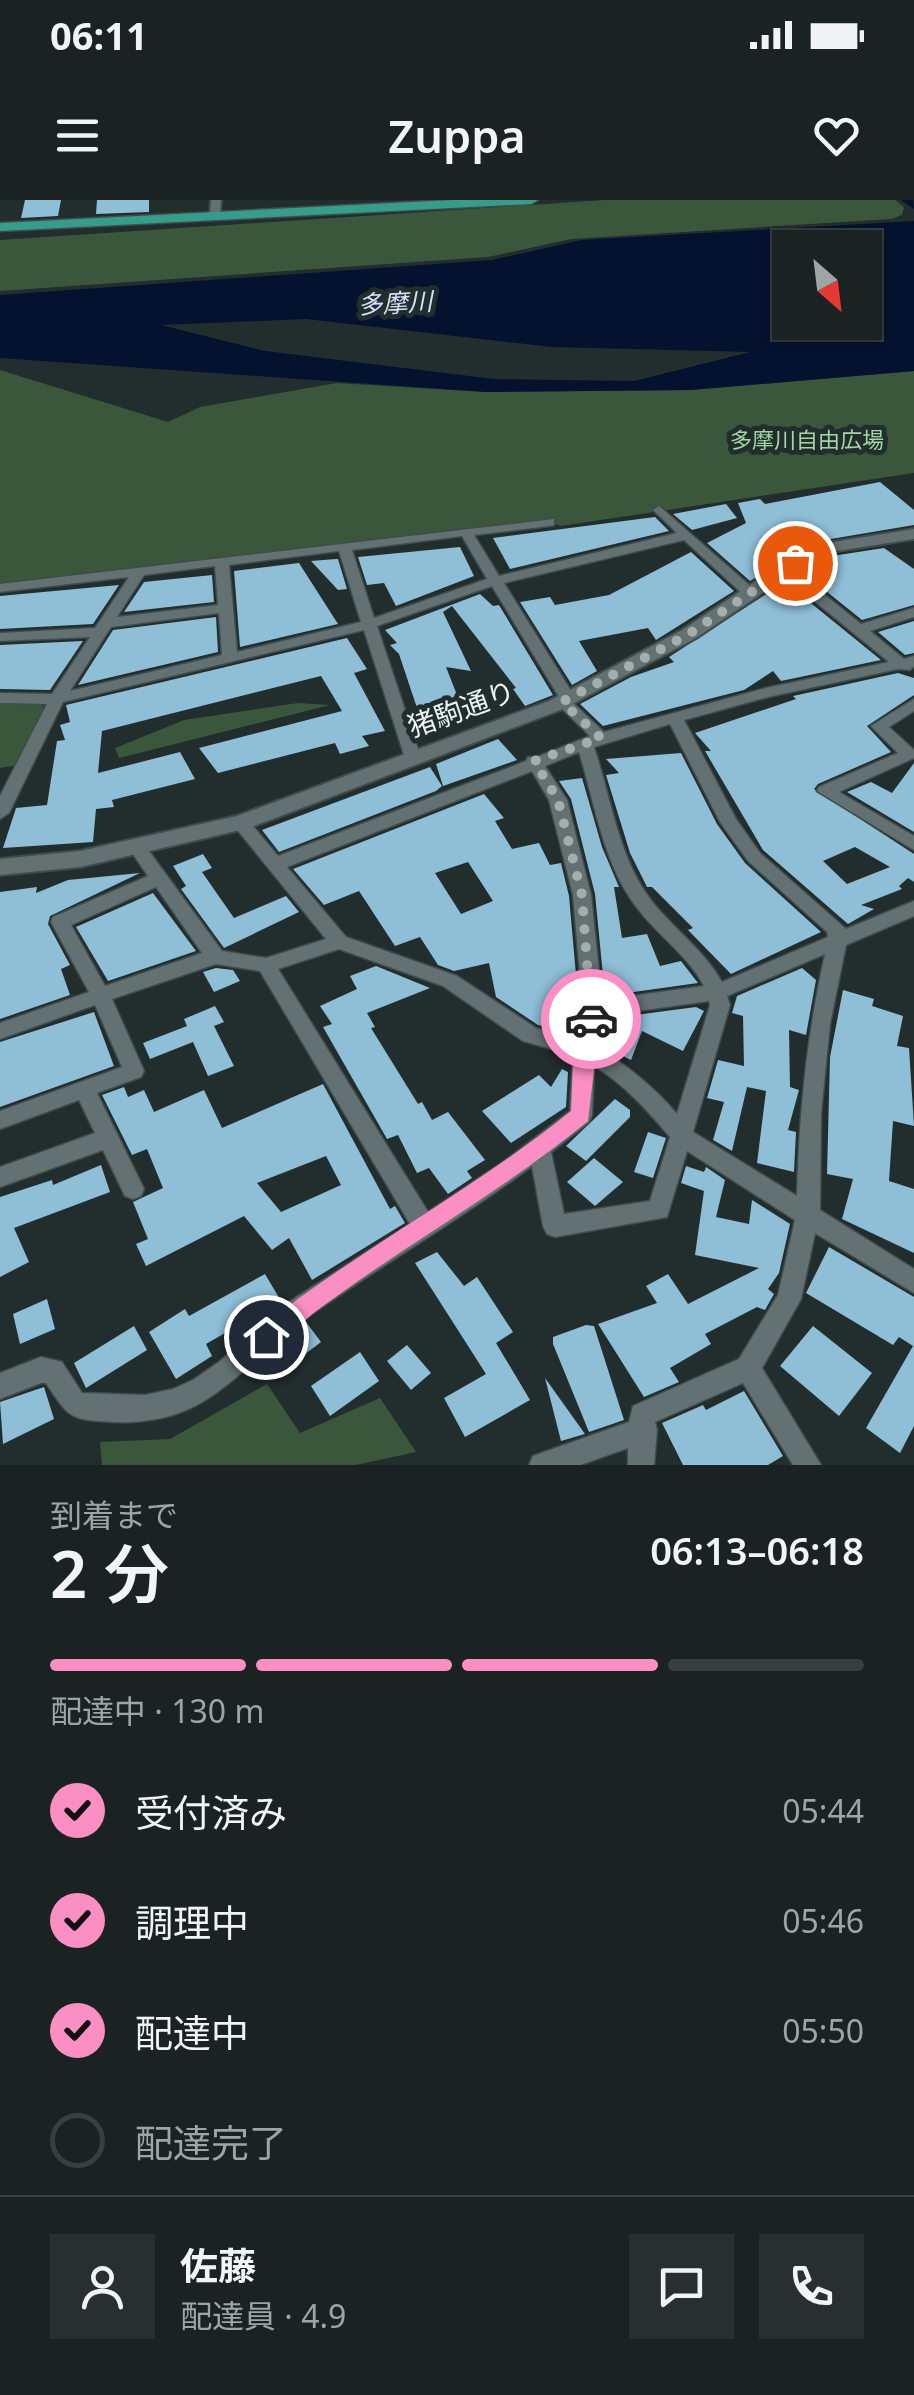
<!DOCTYPE html>
<html lang="ja">
<meta charset="utf-8">
<style>
:root{--surface:#1a2222;--page:#272f2f;--text:#f1f3f6;--muted:#9fa4a5;--line:#383f40;--accent:#fb8fc4}
body{margin:0;font-family:"Noto Sans","Noto Sans JP",sans-serif;background:var(--page);color:var(--text);height:100vh;display:flex;flex-direction:column;font-size:38px;white-space:nowrap}
*{box-sizing:border-box;margin:0}
p{font-size:32px;color:var(--muted)}
.icon{flex:none;width:55px;height:55px;fill:none;stroke:currentColor;stroke-width:2;stroke-linecap:round;stroke-linejoin:round}
.map{position:relative;height:1265px;overflow:hidden}
.side{display:flex;flex-direction:column;background:var(--surface);flex:1}
.side>*{flex:none}
.needle{width:65px;rotate:152deg}
.tools{position:absolute;left:772px;top:30px;display:grid;gap:20px}
.tools a{display:grid;place-items:center;width:110px;height:110px;border-radius:0px;background:var(--surface);box-shadow:0 2px 8px #0004,0 0 0 2px var(--line);font-size:50px}
.pin{position:absolute;display:grid;place-items:center;width:85px;height:85px;color:#fff;margin:-42px;border:5px solid #fff;border-radius:50%;box-shadow:0 2px 10px #0007}
.courier{position:absolute;display:grid;place-items:center;width:100px;height:100px;margin:-50px;border:8px solid #fb8fc4;border-radius:50%;background:#fff;color:#222;box-shadow:0 2px 12px #0007}
.summary em{font-style:normal;font-weight:600}
.summary div{display:flex;flex-direction:column-reverse}
.summary{display:flex;align-items:center;justify-content:space-between;height:170px;padding:0 50px}
h1{font-size:65px;font-weight:600;line-height:75px}
.bar{display:grid;grid-template-columns:repeat(4,1fr);gap:15px 10px;align-content:center;height:120px;padding:0 50px}
.bar i{height:12px;border-radius:8px;background:var(--line)}
.bar .active{background:var(--accent)}
.bar p{grid-column:span 4}
.line{display:flex;align-items:center;gap:25px;padding:0 50px;border-top:2px solid var(--line)}
.line div{flex:1}
.round{display:grid;place-items:center;flex:none;width:105px;height:105px;border-radius:0px;background:var(--page)}
ol{padding:0 50px;list-style:none}
li{display:flex;align-items:center;gap:30px;height:110px}
li p{margin-inline-start:auto}
li .icon{padding:10px;border-radius:50%;background:var(--accent);color:#111;stroke-width:4}
li:last-child{color:var(--muted)}
li i{width:55px;height:55px;border:5px solid var(--line);border-radius:50%}
.status{display:flex;justify-content:space-between;align-items:center;height:70px;padding:0 50px;background:var(--surface);direction:ltr}
.status svg{height:28px;fill:currentColor}
header{display:flex;justify-content:space-between;align-items:center;height:130px;padding:0 50px;background:var(--surface);font-size:45px;font-weight:600}
.map>svg:first-child{display:block}
.green{fill:#3a573b}
.water{fill:#05122f;fill-rule:evenodd}
.lines{fill:none;stroke-linecap:round;stroke-linejoin:round}
.canal{fill:#05122f;fill-rule:evenodd}
.building{fill:#8fbed7;fill-rule:evenodd}
.minor-casing{stroke:#404b4c;stroke-width:3}
.tertiary-casing{stroke:#404b4c;stroke-width:4}
.primary-casing{stroke:#404b4c;stroke-width:3}
.minor{fill:#637172;fill-rule:evenodd}
.tertiary{fill:#637172;fill-rule:evenodd}
.primary{fill:#369d8b;fill-rule:evenodd}
.route{fill:#fb8fc4}
.done{stroke:#a5adae;stroke-width:10;stroke-dasharray:0 18}
.labels{text-anchor:middle;dominant-baseline:central;stroke-width:10;stroke-linejoin:round;paint-order:stroke}
.far-park-label{font-size:22px;fill:#a2d7a2;stroke:#222d2e}
.far-water-label{font-size:25px;font-style:italic;fill:#d4e2fa;stroke:#222d2e}
.street-label{font-size:28px;fill:#ebf2f3;stroke:#222d2e}
</style>
<div class="status"><b>06:11</b><svg viewBox="0 0 49 12"><path d="M0 12V9h3v3zM5 12V6h3v6zM10 12V3h3v9zM15 12V0h3v12zM26 1h20v11H26zM47 4h2v5h-2z"/></svg></div>
<header><svg class="icon" aria-label="menu" viewBox="0 0 24 24"><path d="M4 6h16M4 12h16M4 18h16"/></svg>Zuppa<svg class="icon" aria-label="heart" viewBox="0 0 24 24"><path d="M12 20l-8-8c-3-5 5-10 8-4 3-6 11-1 8 4z"/></svg></header>
<div class="map">
<svg width="914" height="1265" viewBox="0 0 914 1265">
<rect width="100%" height="100%" fill="#222d2e"/>
<g class="green">
<polygon points="605,0 895,0 904,7 902,15 891,19 571,39 488,57 0,91 0,40"/>
<polygon points="0,170 168,222 200,207 337,183 486,192 690,190 914,171 914,273 561,326 547,321 0,385"/>
<polygon points="0,503 42,505 46,510 18,565 0,568"/>
<polygon points="298,503 330,505 119,558 115,548 184,520"/>
<polygon points="267,1184 300,1233 380,1198 416,1252 356,1265 102,1265 100,1242 170,1239"/>
</g>
<path class="water" d="M914,21v150l-224,19 -204,2 -486,-34v-63l492,-35 90,-20zM790,48h75v74h-75zM306,119l247,28 197,5 -116,29 -140,-2 -229,-28 -104,-26z"/>
<g class="lines">
<polygon class="canal" points="901,0 913,0 914,9"/>
</g>
<g class="building">
<polygon points="25,0 61,0 58,16 21,18"/>
<polygon points="97,0 149,0 149,12 96,14"/>
<polygon points="880,282 914,310 914,325 819,341 750,381 707,343 746,323 738,303 760,299 765,304"/>
<polygon points="726,304 737,318 692,330 673,314"/>
<polygon points="655,317 669,331 510,369 493,338"/>
<polygon points="460,347 474,376 396,406 384,383 367,385 358,357"/>
<polygon points="884,348 914,369 914,405 862,420 801,371 832,356"/>
<polygon points="691,352 734,391 656,440 648,428 579,441 597,471 572,485 520,402 550,397 555,405 609,395"/>
<polygon points="336,359 338,359 347,389 338,390 311,361"/>
<polygon points="299,363 338,424 240,447 234,371"/>
<polygon points="212,375 214,402 124,412 144,382"/>
<polygon points="785,382 881,460 781,481 773,471 744,490 603,526 580,504 631,477 674,462 669,457"/>
<polygon points="119,385 93,424 0,429 0,396"/>
<polygon points="480,394 493,406 499,405 553,495 525,506 513,489 516,488 452,406 443,412 471,471 446,467 466,518 423,526 399,454 390,445 397,443 385,430"/>
<polygon points="216,417 218,452 78,485 113,430"/>
<polygon points="914,421 914,453 905,455 878,432"/>
<polygon points="347,438 367,469 354,473 385,531 362,536 369,546 340,554 335,543 218,573 199,548 342,511 321,476 102,531 98,573 180,552 195,579 112,600 114,607 96,609 93,642 3,648 16,608 47,605 57,541 65,540 60,525 70,522 66,505"/>
<polygon points="83,441 50,490 0,489 0,445"/>
<path d="M898,473l16,5v17l-47,31 24,26 -73,32 -4,5 100,65v28l-6,-4 -9,8 3,3 -41,16 13,4 -26,15 -85,-74 -58,-99h6l-16,-18 101,-34 -3,-3zM855,647l35,20 -43,17 -24,-23z"/>
<polygon points="498,539 517,560 443,586 436,564"/>
<polygon points="681,553 717,624 745,663 821,732 731,774 688,730 693,728 652,687 647,687 630,653 606,575 619,573 606,559"/>
<polygon points="914,563 914,632 847,592 871,582 892,593"/>
<polygon points="430,567 442,586 436,591 279,652 262,630"/>
<polygon points="582,578 602,647 619,687 614,687 622,738 647,734 660,766 681,761 698,783 605,796 595,694 571,599 559,581"/>
<path d="M484,594l20,24 -9,3 17,28 27,-6 11,22 11,-2 8,33 10,113 -6,25 -35,-9 -42,-28 -7,-34 -35,8 -16,-6 -18,-28 -25,9 -36,-55 -35,14 -31,-36zM468,662l25,39 -32,13 -26,-41z"/>
<polygon points="203,654 212,668 202,672 234,718 286,696 299,712 224,748 181,689 186,686 173,666"/>
<polygon points="140,673 50,716 48,724 70,765 61,769 70,795 0,819 0,692 37,687 36,693 68,680"/>
<polygon points="153,693 196,751 108,781 76,727"/>
<polygon points="376,766 430,788 367,813 375,827 371,828 418,904 422,902 432,920 448,912 485,960 467,971 472,978 448,994 429,968 417,973 398,935 387,939 323,827 332,824 320,806 357,789 350,776"/>
<polygon points="216,768 233,770 240,781 214,792 203,772"/>
<polygon points="802,768 816,780 806,835 789,830 790,887 799,890 788,930 796,932 794,972 757,963 766,891 747,887 732,951 713,940 724,902 707,898 718,860 744,866 743,816 732,813 737,796"/>
<polygon points="843,790 874,799 872,806 903,816 897,846 909,848 914,926 893,921 889,981 914,989 914,1053 842,1019 853,979 827,974 830,857"/>
<polygon points="215,806 224,822 214,826 234,866 208,876 193,842 150,859 143,843 187,826 184,819"/>
<polygon points="696,807 704,811 683,851 642,831 631,860 599,844 605,819"/>
<polygon points="94,812 114,866 0,907 0,842"/>
<polygon points="562,869 568,872 566,907 511,943 482,911 539,875 551,887"/>
<path d="M323,884l67,125 5,-3 10,17 -93,57 -23,-42 -17,12 -28,-34 -98,50 -10,-22 12,-5 -15,-37 30,-14 -16,-39 -15,6 -30,-60 22,-8 4,10 16,-7 10,22 50,-22 18,38zM326,956l15,29 -60,27 -24,-29z"/>
<polygon points="615,899 630,910 630,917 586,961 566,946"/>
<polygon points="648,932 666,938 653,978 634,972"/>
<polygon points="594,958 623,982 595,1006 567,982"/>
<polygon points="101,965 110,992 14,1028 29,1062 0,1077 0,997 52,980 53,985"/>
<polygon points="686,966 704,972 706,967 725,980 716,1017 749,1024 752,1000 790,1024 779,1073 768,1089 774,1094 765,1110 757,1107 705,1134 711,1144 670,1168 679,1182 644,1197 598,1124 657,1103 646,1086 668,1074 688,1104 759,1068 695,1055 704,991 681,983"/>
<polygon points="829,1047 914,1097 914,1226 900,1253 866,1228 913,1146 899,1137 893,1145 806,1093"/>
<polygon points="437,1052 464,1086 477,1077 513,1132 496,1143 530,1200 465,1237 444,1198 486,1174 415,1063"/>
<polygon points="265,1074 281,1101 206,1144 212,1156 176,1179 149,1132 185,1109 189,1116"/>
<polygon points="47,1099 55,1129 20,1144 13,1114"/>
<polygon points="306,1122 321,1142 279,1174 266,1156"/>
<polygon points="586,1125 594,1126 624,1220 589,1232 553,1144 553,1137"/>
<polygon points="134,1126 147,1150 86,1188 74,1163"/>
<polygon points="813,1126 872,1173 839,1216 780,1166"/>
<polygon points="407,1145 431,1173 411,1190 387,1161"/>
<polygon points="360,1152 379,1181 330,1216 311,1186"/>
<polygon points="545,1178 585,1234 561,1241"/>
<polygon points="44,1187 54,1219 3,1244 0,1202"/>
<polygon points="744,1191 783,1256 768,1265 683,1265 662,1223 703,1205 706,1210"/>
</g>
<g class="lines">
<defs>
<g id="minor">
<path d="M659,306l97,85v6h-10l-62,-57 -180,43 72,116 -3,4 31,29 162,-44 123,-26 -109,-89v-6h10l71,57 53,-16v9l-44,14 34,28 10,-3v10l-4,4 -12,-1 -130,28 -84,23 52,99 24,34 86,76 68,-28v15l-68,29 -16,79 -9,89 -1,97 94,59v24l-99,-60 -14,66 -39,69 59,97h-28l-50,-82 -88,39 2,8 -3,35h-26v-17l-48,17h-51l4,-9 96,-34 4,-16 106,-47 39,-64 17,-75 -108,-69 -20,66 -112,20 -8,-3 -4,-8 -11,-60c-64,48 -132,88 -198,133 -17,11 -34,22 -50,36 -58,49 -86,90 -171,87 -43,-2 -44,-4 -67,-39h-5l-41,16v-26l41,-16 21,5 20,31 63,2 28,-6 20,-9 26,-18 59,-53 132,-85 -150,-253 -44,-7 -104,35 32,72 -3,6 -44,16 47,96 -3,7 -8,3 -8,-3 -22,-46 -103,37v-20l95,-34 -16,-33 -79,29v-18l122,-44 -27,-62 -95,34v-16l89,-31 -38,-70 2,-5 95,-41 -20,-29 9,-6 6,2 79,108 44,7 60,-19 -91,-112 -3,-4 3,-4h12l31,37 248,-95 2,-4h9l53,-21 -36,-35 5,-4 -67,-111 -115,40 44,132 -2,4 -6,1 -8,-5 -41,-128 -301,72 -54,111 -9,6v-23l47,-92 -47,-1v-10l52,1 38,-57 -90,4v-8l95,-5 34,-51 -129,15v-8l554,-65v6l-5,1 -75,9 25,41 178,-43 -24,-23zM462,336l25,43 -113,39 -22,-68zM339,351l22,71 -124,30 -8,-87zM215,366l3,39 -101,12 27,-42zM219,413l3,42 -152,36 41,-64zM670,524l50,98 28,39 79,71 1,5 -106,45c-21,-37 -58,-59 -80,-95 -25,-41 -33,-95 -48,-140zM579,552c15,48 23,104 51,146 21,33 56,54 74,88l-102,14 -11,-105 -24,-95 -22,-34zM532,571l17,29 24,95 10,114 -7,30 -40,-11 -79,-52 -111,-39 -59,-70zM156,687l46,66 -97,33 -34,-61zM339,749l104,37 80,55 50,14 -3,56 -68,52 -74,49 -150,-243zM825,754c-18,81 -26,159 -28,242l-104,-64 37,-127 -3,-9zM709,801l1,4 -33,109c-24,-28 -50,-49 -82,-68l7,-30zM594,866c30,18 53,44 76,71l-20,64 -86,13 -13,-62 38,-30 3,-7z"/>
<polygon points="914,499 914,511 889,527 914,550 914,558 839,592 914,636 914,650 817,591 819,587 898,553 871,526"/>
</g>
<g id="tertiary">
<polygon points="211,0 221,0 220,17 210,15"/>
<polygon points="914,329 914,339 831,352 801,367 696,438 563,509 249,628 80,667 0,675 0,659 80,651 237,616 549,501 682,430 789,359 821,344"/>
</g>
<polygon id="primary" points="452,0 538,0 531,4 0,31 0,23"/>
</defs>
<use href="#minor" class="minor-casing"/>
<use href="#tertiary" class="tertiary-casing"/>
<use href="#primary" class="primary-casing"/>
<use href="#minor" class="minor"/>
<use href="#tertiary" class="tertiary"/>
<use href="#primary" class="primary"/>
</g>
<path class="route" d="M591,811l9,8 -12,102c-86,71 -184,124 -273,191 -15,11 -38,41 -57,33v-16c100,-79 214,-138 313,-218 2,-22 -1,-90 20,-100z"/>
<g class="lines">
<polyline class="done" points="591,819 582,695 558,600 534,561 601,538 562,502 689,434 795,363"/>
</g>
<g class="labels">
<g class="far-park-label">
<text x="807" y="239">多摩川自由広場</text>
</g>
<g class="far-water-label">
<text transform="translate(395 102) rotate(-3)">多摩川</text>
</g>
<g class="street-label">
<text transform="translate(461 508) rotate(-20)">猪駒通り</text>
</g>
</g>
</svg>
<div class="tools">
<a><svg class="needle" viewBox="-14 -14 28 28"><path d="M0-13l5 13h-10z" fill="#e53935"/><path d="M0 13l5-13h-10z" fill="#9fa4a5"/></svg></a>
</div>
<div class="pin" style="left:795px;top:363px;background:#ea580c"><svg class="icon" aria-label="bag" viewBox="0 0 24 24"><path d="M5 8h14l-1 12H6zM9 8a3 3 0 0 1 6 0"/></svg></div>
<div class="pin" style="left:266px;top:1137px;background:#1f2937"><svg class="icon" aria-label="home" viewBox="0 0 24 24"><path d="M3 11l9-7 9 7M6 9v11h12V9"/></svg></div>
<div class="courier" style="left:591px;top:819px"><svg class="icon" aria-label="car" viewBox="0 0 24 24"><path d="M5 17H2v-5l4-1 3-4h7l3 4 3 1v5h-3M9 17h6M6 11h13"/><circle cx="7" cy="17" r="2"/><circle cx="17" cy="17" r="2"/></svg></div>
</div>
<section class="side">
<div class="summary"><div><h1>2 分</h1><p>到着まで</p></div><em>06:13–06:18</em></div>
<div class="bar"><i class="active"></i><i class="active"></i><i class="active"></i><i></i><p>配達中 · 130 m</p></div>
<ol>
<li><svg class="icon" aria-label="check" viewBox="0 0 24 24"><path d="M5 12l5 5 9-10"/></svg>受付済み<p>05:44</p></li>
<li><svg class="icon" aria-label="check" viewBox="0 0 24 24"><path d="M5 12l5 5 9-10"/></svg>調理中<p>05:46</p></li>
<li><svg class="icon" aria-label="check" viewBox="0 0 24 24"><path d="M5 12l5 5 9-10"/></svg>配達中<p>05:50</p></li>
<li><i></i>配達完了</li>
</ol>
<div class="line" style="height:180px"><a class="round"><svg class="icon" aria-label="person" viewBox="0 0 24 24"><circle cx="12" cy="8" r="4"/><path d="M4 21q1-7 8-7t8 7"/></svg></a><div><b>佐藤</b><p>配達員 · 4.9</p></div><a class="round"><svg class="icon" aria-label="chat" viewBox="0 0 24 24"><path d="M4 5h16v11H9l-5 4z"/></svg></a><a class="round"><svg class="icon" aria-label="phone" viewBox="0 0 24 24"><path d="M5 4h4l2 5-3 2q2 4 5 5l2-3 5 2v4C11 20 4 13 5 4z"/></svg></a></div>
</section>
